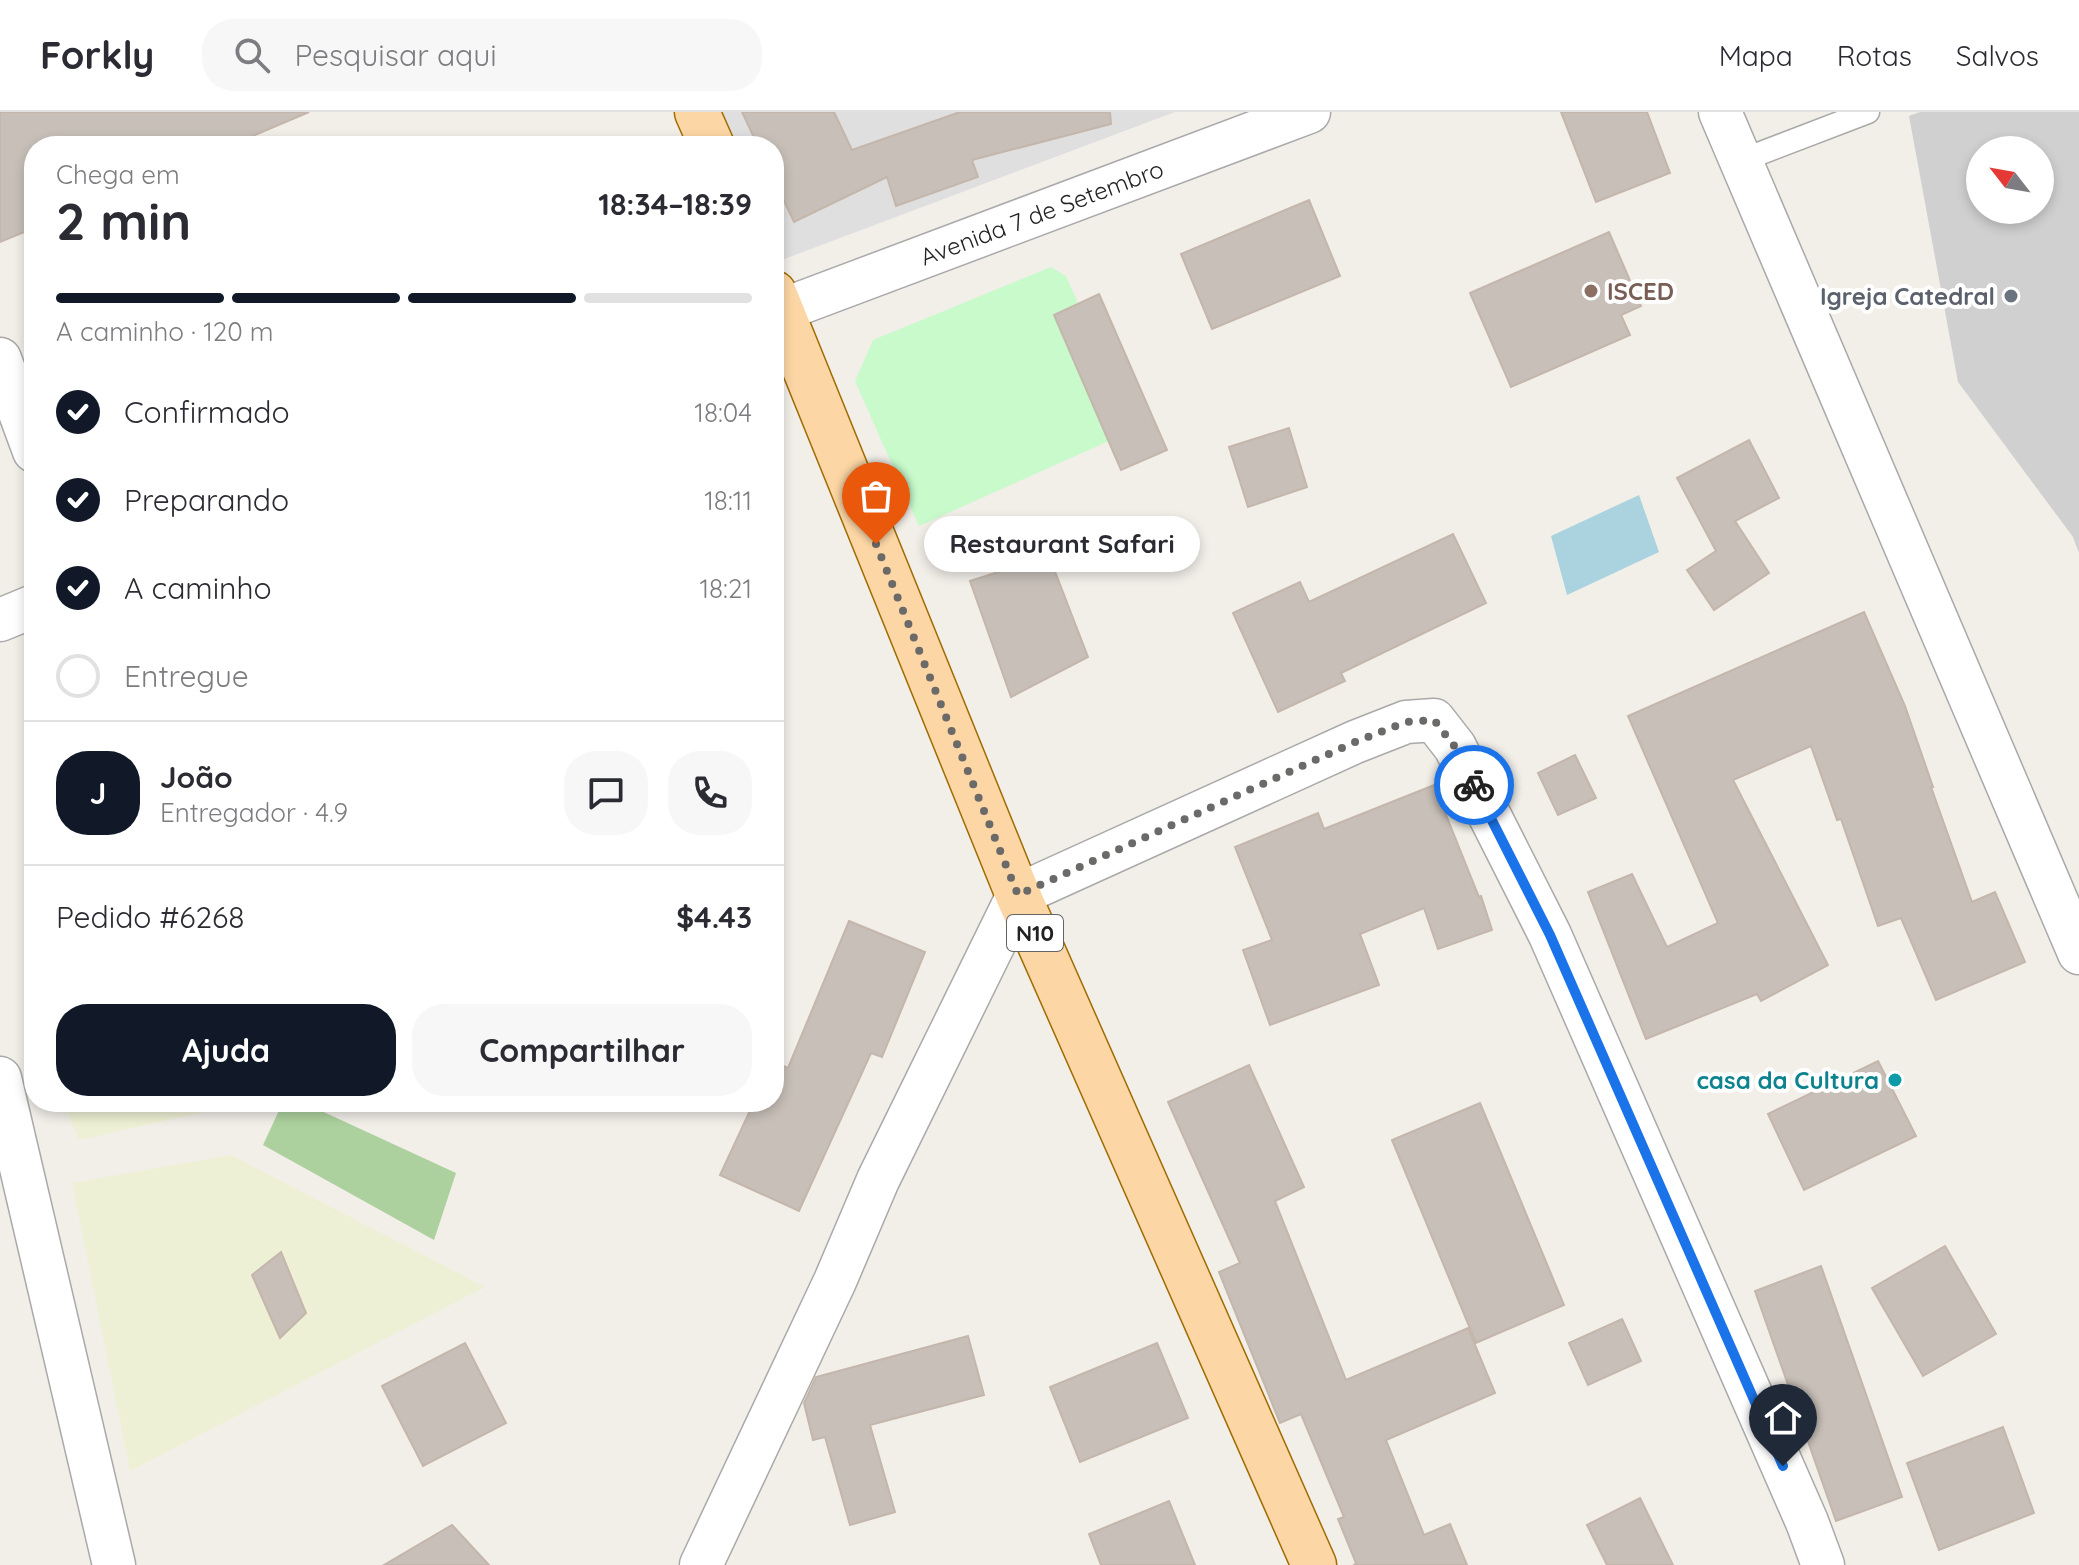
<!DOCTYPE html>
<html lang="pt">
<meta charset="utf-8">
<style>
:root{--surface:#fff;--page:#f7f7f7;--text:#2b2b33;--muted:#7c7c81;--line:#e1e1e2;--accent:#111827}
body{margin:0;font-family:Quicksand,sans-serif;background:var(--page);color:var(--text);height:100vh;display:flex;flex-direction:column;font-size:30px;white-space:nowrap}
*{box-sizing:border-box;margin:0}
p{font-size:26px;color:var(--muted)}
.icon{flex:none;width:44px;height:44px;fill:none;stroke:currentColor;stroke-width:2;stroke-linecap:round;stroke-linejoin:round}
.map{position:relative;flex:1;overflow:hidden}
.side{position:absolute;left:24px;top:24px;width:760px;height:976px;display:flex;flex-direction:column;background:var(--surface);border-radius:32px;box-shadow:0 4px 12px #0003}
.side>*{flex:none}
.needle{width:52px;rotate:301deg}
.buttons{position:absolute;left:1966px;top:24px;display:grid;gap:16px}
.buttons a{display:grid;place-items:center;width:88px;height:88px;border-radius:50%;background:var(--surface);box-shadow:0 4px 12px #0003;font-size:40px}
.pin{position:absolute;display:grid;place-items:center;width:68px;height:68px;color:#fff;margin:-82px -34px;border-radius:50% 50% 50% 0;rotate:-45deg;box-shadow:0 0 8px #0007}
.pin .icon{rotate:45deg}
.courier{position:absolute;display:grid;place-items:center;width:80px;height:80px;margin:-40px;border:6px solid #1a73e8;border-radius:50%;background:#fff;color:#222;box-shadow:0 2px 10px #0007}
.bubble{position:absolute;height:56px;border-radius:28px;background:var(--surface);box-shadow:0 4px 12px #0003;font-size:26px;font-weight:700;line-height:56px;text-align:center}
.headline em{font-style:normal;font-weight:700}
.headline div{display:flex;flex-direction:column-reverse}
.headline{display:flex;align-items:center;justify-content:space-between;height:136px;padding:0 32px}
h1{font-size:52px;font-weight:700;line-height:60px}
.bar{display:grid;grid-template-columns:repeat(4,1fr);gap:12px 8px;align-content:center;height:96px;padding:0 32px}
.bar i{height:10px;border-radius:6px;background:var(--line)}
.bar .on{background:var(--accent)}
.bar p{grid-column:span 4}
.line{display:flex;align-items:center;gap:20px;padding:0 32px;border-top:2px solid var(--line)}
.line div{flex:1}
.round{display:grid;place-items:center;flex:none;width:84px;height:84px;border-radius:32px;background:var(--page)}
ol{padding:0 32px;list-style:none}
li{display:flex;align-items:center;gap:24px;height:88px}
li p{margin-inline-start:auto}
li .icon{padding:8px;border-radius:50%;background:var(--accent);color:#fff;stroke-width:4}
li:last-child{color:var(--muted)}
li i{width:44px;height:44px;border:4px solid var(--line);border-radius:50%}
.cta{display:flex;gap:16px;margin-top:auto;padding:16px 32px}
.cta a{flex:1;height:92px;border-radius:32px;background:var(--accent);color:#fff;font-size:32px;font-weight:700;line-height:92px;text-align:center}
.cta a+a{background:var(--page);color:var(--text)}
header{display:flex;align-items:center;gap:48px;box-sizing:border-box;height:112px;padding:0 40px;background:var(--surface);border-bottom:2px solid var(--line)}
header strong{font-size:38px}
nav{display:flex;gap:44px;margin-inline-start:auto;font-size:28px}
.search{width:560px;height:72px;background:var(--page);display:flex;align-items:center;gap:20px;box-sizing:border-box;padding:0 28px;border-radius:32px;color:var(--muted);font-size:30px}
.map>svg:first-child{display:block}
.residential{fill:#e0dfdf}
.religious{fill:#d0d0d0;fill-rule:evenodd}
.farmland{fill:#eef0d5}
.forest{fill:#add19e}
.park{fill:#c8facc}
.water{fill:#aad3df}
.building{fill:#c7bfb8;stroke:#c4b6ab;stroke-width:2}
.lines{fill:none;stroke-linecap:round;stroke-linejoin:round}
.lane-casing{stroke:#a9a9a9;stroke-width:25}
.street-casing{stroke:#a9a9a9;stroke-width:45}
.primary-casing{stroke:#a06b00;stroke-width:47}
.lane{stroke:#fff;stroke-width:22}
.street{stroke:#fff;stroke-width:42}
.primary{stroke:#fcd6a4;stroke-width:44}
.done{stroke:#6b6a68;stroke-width:8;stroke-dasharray:0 14.4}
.route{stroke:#1a73e8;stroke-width:10}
.education-dot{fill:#8d6e63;stroke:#fff;stroke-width:3}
.worship-dot{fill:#6b7280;stroke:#fff;stroke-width:3}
.culture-dot{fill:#0f9aa8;stroke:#fff;stroke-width:3}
.labels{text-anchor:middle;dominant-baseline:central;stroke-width:8;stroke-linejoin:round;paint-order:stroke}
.shield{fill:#fff;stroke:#646464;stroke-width:2}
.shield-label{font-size:22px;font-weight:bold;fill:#222}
.street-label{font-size:24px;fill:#222;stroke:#fff}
.education-label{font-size:24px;font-weight:bold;fill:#785e54;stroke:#fff;text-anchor:start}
.worship-label{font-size:24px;font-weight:bold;fill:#5b616d;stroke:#fff;text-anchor:end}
.culture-label{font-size:24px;font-weight:bold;fill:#0d838f;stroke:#fff;text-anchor:end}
</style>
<header>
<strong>Forkly</strong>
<div class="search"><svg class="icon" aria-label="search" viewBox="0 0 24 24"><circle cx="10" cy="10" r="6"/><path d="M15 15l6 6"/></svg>Pesquisar aqui</div>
<nav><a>Mapa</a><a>Rotas</a><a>Salvos</a></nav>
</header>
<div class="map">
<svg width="2079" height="1453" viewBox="0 0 2079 1453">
<rect width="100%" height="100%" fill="#f2efe9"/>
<polygon class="residential" points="718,0 1175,0 779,149 774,136 774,34 732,34"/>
<path class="religious" d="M1920,0h159v441l-6,-16 -115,-155 -49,-266zM1980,38h60v60h-60z"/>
<g class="farmland">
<polygon points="63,990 200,990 204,1000 79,1028"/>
<polygon points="231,1043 485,1175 130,1359 72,1071"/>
</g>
<polygon class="forest" points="283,990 302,990 456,1061 434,1128 263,1033"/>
<polygon class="park" points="1051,155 1066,164 1078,191 1054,203 1109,329 919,414 855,269 873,228"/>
<polygon class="water" points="1639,383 1659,440 1567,483 1551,424"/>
<g class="building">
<polygon points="0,0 309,0 229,34 34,34 34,116 0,130"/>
<polygon points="742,0 834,0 852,38 960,0 1110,0 1111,12 972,48 978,65 896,94 887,65 794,110 774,68 774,34 758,34"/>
<polygon points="1561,0 1647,0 1670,61 1596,90"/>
<polygon points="1309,88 1340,164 1212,217 1181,142"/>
<polygon points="1609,120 1641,194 1621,203 1630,223 1511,275 1470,181"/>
<polygon points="1099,182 1167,338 1121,358 1054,203"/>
<polygon points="1289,316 1307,375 1248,395 1229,335"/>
<polygon points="1749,328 1779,386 1735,409 1769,461 1714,498 1687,458 1716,439 1677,366"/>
<polygon points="1453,422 1486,491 1341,561 1345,569 1278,600 1233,501 1300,470 1309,490"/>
<polygon points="1049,444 1088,545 1011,585 970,469"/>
<polygon points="1864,500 1905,594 1933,675 1931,675 1972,790 1995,780 2025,850 1936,888 1901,806 1878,814 1841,707 1837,708 1811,634 1733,668 1828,853 1761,889 1757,882 1646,927 1588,780 1632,762 1667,835 1718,811 1628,604"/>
<polygon points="1575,643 1596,686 1558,703 1538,661"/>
<polygon points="1434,673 1479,785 1481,784 1492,818 1438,837 1424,796 1360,822 1379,873 1270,913 1243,838 1272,828 1235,735 1318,701 1324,717"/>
<polygon points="849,809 925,840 882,945 871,941 799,1099 720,1063 754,990 774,990 774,950 788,956"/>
<polygon points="1878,949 1916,1024 1804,1078 1768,1002"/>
<polygon points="1249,953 1304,1075 1275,1089 1346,1268 1468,1216 1495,1281 1386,1328 1424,1423 1450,1412 1467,1453 1354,1453 1356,1451 1338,1407 1344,1405 1301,1302 1280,1311 1219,1160 1240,1151 1168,990"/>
<polygon points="1480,991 1564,1193 1476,1231 1392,1028"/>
<polygon points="1945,1134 1996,1222 1923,1264 1872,1176"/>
<polygon points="281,1140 306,1201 280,1226 252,1163"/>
<polygon points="1821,1154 1902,1385 1836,1409 1755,1179"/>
<polygon points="1622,1207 1641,1249 1588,1273 1569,1231"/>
<polygon points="968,1224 984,1283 870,1313 895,1400 850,1413 825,1325 813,1328 804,1291 816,1265"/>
<polygon points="465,1231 506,1311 423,1354 382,1274"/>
<polygon points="1157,1231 1188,1306 1080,1350 1050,1275"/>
<polygon points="2003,1315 2034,1401 1939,1438 1907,1351"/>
<polygon points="1640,1386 1673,1453 1607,1453 1587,1413"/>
<polygon points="1169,1389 1195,1453 1101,1453 1089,1422"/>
<polygon points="452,1413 489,1453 384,1453"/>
</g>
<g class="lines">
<defs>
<polyline id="lane" points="1740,49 1868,0"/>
<g id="street">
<polyline points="1720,0 2079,841"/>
<path id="s1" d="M774,201l535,-201"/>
<polyline points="0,247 34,339"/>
<polyline points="0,508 34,494"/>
<polyline points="0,966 114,1453"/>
<polyline points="701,1453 835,1169 878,1068 1018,783 1355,630 1406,610 1434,608 1455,635 1550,823 1807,1410 1823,1453"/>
</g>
<g id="primary">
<polyline points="697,0 712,34"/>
<polyline points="774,181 1018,783 1314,1453"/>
</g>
</defs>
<use href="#lane" class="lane-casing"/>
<use href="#street" class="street-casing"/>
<use href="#primary" class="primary-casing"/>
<use href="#lane" class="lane"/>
<use href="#street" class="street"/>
<use href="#primary" class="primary"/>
</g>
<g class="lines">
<polyline class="done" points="876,432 1018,783 1355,630 1406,610 1434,608 1455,635 1474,673"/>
<polyline class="route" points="1474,673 1550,823 1783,1354"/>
</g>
<circle class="education-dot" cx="1591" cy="179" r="8"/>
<circle class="worship-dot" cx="2011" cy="184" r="8"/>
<circle class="culture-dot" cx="1895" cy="968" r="8"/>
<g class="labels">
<rect class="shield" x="1007" y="803" width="56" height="36" rx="6"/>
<g class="shield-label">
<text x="1035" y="821">N10</text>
</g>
<g class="street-label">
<text stroke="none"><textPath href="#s1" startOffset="286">Avenida 7 de Setembro</textPath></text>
</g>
<g class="education-label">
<text x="1607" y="179">ISCED</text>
</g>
<g class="worship-label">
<text x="1995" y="184">Igreja Catedral</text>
</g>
<g class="culture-label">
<text x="1879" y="968">casa da Cultura</text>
</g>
</g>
</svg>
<div class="buttons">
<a><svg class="needle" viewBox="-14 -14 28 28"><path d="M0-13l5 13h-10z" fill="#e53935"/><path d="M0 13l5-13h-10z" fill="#7c7c81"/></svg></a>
</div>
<div class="pin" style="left:876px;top:432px;background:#ea580c"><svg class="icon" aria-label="bag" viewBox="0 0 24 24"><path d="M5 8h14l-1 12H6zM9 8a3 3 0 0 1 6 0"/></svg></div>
<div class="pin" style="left:1783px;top:1354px;background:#1f2937"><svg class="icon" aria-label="home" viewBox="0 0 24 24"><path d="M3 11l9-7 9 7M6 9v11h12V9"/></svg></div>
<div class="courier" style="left:1474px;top:673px"><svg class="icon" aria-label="bike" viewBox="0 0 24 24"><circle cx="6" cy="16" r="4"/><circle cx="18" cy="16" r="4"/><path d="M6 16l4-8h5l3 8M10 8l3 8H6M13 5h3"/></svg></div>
<div class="bubble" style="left:924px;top:404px;width:276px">Restaurant Safari</div>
<section class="side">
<div class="headline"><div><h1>2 min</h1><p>Chega em</p></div><em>18:34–18:39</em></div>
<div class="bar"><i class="on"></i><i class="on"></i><i class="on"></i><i></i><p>A caminho · 120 m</p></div>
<ol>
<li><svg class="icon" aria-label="check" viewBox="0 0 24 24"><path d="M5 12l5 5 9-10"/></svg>Confirmado<p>18:04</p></li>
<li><svg class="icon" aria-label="check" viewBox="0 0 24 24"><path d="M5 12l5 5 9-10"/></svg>Preparando<p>18:11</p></li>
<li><svg class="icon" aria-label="check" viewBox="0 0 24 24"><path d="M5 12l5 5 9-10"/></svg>A caminho<p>18:21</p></li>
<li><i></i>Entregue</li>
</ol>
<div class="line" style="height:144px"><b class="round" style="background:var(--accent);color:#fff">J</b><div><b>João</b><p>Entregador · 4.9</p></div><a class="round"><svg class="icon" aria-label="chat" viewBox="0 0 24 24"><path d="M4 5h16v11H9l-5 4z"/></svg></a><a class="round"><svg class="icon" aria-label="phone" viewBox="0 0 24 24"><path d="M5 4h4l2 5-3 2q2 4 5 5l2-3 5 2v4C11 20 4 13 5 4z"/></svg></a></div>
<div class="line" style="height:104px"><div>Pedido #6268</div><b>$4.43</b></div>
<div class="cta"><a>Ajuda</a><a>Compartilhar</a></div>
</section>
</div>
